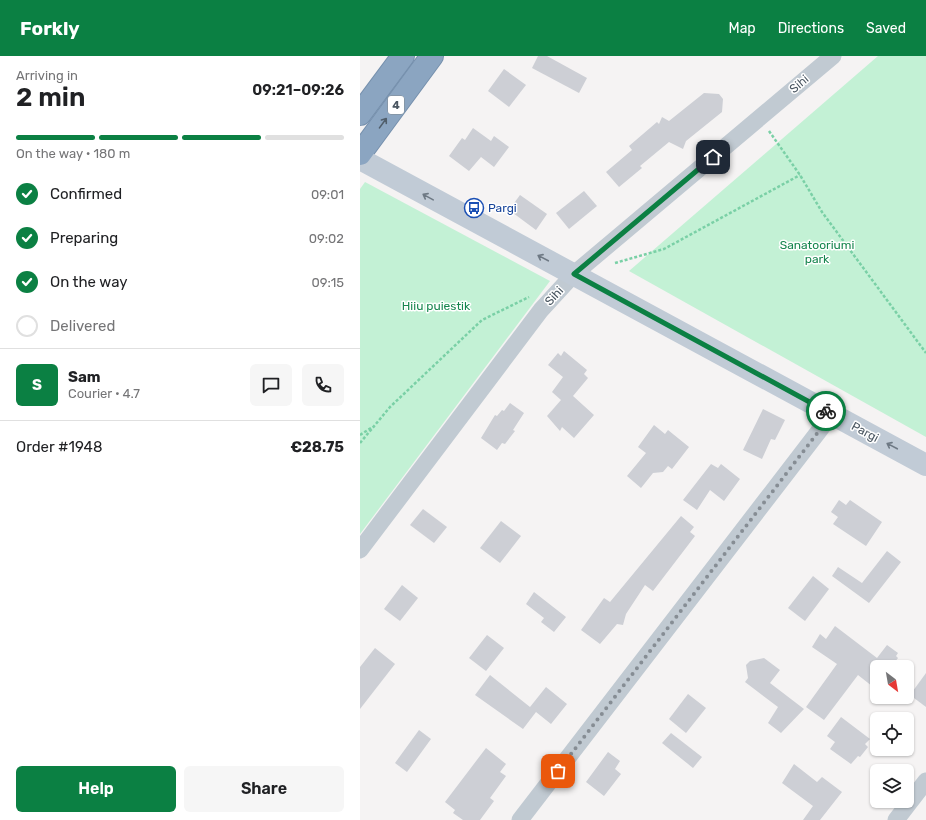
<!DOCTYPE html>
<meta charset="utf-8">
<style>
:root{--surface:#fff;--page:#f6f6f6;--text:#202124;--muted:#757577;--line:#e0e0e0;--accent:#0b8043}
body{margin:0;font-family:Rubik,sans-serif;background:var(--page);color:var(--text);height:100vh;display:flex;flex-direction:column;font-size:15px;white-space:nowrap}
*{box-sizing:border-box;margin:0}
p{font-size:13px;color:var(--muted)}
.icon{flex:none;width:22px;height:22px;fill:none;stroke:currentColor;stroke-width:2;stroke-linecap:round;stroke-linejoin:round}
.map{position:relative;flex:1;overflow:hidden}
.panel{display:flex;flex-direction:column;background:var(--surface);width:360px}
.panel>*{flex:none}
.needle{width:26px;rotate:149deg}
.tools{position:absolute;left:510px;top:604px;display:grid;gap:8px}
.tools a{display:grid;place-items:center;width:44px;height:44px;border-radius:6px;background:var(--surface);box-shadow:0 1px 3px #0004;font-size:20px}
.pin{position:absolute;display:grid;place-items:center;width:34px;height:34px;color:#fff;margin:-17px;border-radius:8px;box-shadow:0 2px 6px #0006}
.courier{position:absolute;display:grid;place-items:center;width:40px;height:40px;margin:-20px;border:3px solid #0b8043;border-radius:50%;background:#fff;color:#222;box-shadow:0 1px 5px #0007}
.headline em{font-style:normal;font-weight:600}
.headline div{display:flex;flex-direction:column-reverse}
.headline{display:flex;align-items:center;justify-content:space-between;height:68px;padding:0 16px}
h1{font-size:26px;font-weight:600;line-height:30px}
.bar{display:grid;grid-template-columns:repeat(4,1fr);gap:6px 4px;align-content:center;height:48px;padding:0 16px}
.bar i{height:5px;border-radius:3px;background:var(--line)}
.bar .current{background:var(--accent)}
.bar p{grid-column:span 4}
.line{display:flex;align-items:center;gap:10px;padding:0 16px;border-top:1px solid var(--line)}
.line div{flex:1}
.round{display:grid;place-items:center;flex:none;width:42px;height:42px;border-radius:6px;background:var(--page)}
ol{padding:0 16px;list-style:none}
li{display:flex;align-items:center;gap:12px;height:44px}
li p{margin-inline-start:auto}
li .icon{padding:4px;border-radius:50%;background:var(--accent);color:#fff;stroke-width:4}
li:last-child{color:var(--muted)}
li i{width:22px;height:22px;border:2px solid var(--line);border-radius:50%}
.button{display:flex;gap:8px;margin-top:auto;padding:8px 16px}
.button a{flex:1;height:46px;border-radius:6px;background:var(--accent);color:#fff;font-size:16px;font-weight:600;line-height:46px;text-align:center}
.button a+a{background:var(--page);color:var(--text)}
header{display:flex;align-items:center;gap:24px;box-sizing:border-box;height:56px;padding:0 20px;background:var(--accent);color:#fff}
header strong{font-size:19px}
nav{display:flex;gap:22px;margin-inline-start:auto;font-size:14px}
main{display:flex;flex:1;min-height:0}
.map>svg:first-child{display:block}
.green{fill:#c3f1d5}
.building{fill:#cdcfd5}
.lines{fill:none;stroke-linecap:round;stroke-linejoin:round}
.highway-casing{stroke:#7690ad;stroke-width:24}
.path{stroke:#7ad0a6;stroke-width:2.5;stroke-dasharray:3 2;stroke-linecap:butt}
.street{stroke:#c1cad2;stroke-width:17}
.secondary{stroke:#c1cbd6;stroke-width:22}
.highway{stroke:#8ba5c1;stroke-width:22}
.oneway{stroke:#505e6b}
.oneway2{stroke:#6e7984}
.done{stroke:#868d94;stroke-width:4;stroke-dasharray:0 7.2}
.route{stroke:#0b8043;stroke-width:5}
.labels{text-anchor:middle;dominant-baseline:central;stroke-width:3;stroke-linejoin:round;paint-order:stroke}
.shield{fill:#fff;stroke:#808990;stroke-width:1}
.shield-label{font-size:11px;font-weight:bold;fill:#4a5661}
.street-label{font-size:12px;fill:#4a5661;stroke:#fff}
.transit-label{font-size:12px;fill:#164399;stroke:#fff;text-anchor:start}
.park-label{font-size:12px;fill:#17864f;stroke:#fff}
</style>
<header>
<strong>Forkly</strong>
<nav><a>Map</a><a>Directions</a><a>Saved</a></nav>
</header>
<main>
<section class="panel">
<div class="headline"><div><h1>2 min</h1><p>Arriving in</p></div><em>09:21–09:26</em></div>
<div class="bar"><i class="current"></i><i class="current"></i><i class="current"></i><i></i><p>On the way · 180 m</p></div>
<ol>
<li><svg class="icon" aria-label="check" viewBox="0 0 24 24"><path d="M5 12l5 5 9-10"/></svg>Confirmed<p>09:01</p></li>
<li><svg class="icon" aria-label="check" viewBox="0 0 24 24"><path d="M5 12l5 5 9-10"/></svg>Preparing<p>09:02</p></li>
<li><svg class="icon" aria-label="check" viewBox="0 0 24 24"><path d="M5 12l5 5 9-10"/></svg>On the way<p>09:15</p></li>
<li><i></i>Delivered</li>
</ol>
<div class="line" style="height:72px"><b class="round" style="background:var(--accent);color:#fff">S</b><div><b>Sam</b><p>Courier · 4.7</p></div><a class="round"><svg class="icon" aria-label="chat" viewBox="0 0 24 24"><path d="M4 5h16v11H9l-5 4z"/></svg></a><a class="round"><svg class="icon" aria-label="phone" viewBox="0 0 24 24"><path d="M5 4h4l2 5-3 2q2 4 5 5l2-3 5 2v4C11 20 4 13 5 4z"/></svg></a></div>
<div class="line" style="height:52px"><div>Order #1948</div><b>€28.75</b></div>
<div class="button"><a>Help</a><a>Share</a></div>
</section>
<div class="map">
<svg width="566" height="764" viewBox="0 0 566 764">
<rect width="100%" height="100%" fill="#f5f3f3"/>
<g class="green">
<polygon points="518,0 566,0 566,381 269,215"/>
<polygon points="5,126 190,225 0,478 0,133"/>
</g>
<g class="building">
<polygon points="178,0 187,0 227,22 219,37 172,12"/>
<polygon points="144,13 166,29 149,51 128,35"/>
<polygon points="344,37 359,38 363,43 362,56 326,85 323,93 309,86 280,110 282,112 259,131 246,116 272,94 269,90 297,66 299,68 302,61 309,65"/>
<polygon points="113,72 131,85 134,80 149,91 134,111 121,101 109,115 89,100 102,82 105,84"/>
<polygon points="224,135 237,150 209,173 196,157"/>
<polygon points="160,139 187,158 176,174 149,154"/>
<polygon points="204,295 227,314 224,318 228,322 213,340 234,359 214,382 202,371 200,375 187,360 201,344 192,336 203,321 188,309 198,297 201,300"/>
<polygon points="150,347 164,357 153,374 155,375 145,388 142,387 137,394 121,382 135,359 137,360 142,354 144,355"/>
<polygon points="403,353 425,364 415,384 411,383 402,403 383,394"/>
<polygon points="294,369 305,378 308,374 329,391 312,413 308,410 303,416 293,417 281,432 267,420 286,397 278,391"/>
<polygon points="351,408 358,412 361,408 380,423 364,445 350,434 337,454 323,444"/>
<polygon points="479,444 486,449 490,444 522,466 506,490 473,468 478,461 471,456"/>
<polygon points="63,453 87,471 74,487 50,469"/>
<polygon points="321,460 334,471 330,476 335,480 293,535 285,529 266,558 263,569 257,568 240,588 221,574 244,542 250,546"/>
<polygon points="141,465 161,480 140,507 120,492"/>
<polygon points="527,495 541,506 509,547 472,520 478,511 502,527"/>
<polygon points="453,520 469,533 445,565 428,552"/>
<polygon points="42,529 58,542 40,565 24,553"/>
<polygon points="174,536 206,561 194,576 181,566 184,562 166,548"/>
<polygon points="475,570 517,602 527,589 538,597 536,600 538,602 531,611 517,611 517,634 498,619 464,664 446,651 477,608 452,591 460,578 466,583"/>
<polygon points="127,579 144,592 126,615 109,602"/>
<polygon points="15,592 35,608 0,653 0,611"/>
<polygon points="404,602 420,614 410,627 444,653 421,677 408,667 418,651 385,626 388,622 386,609 390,605"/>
<polygon points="566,617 566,651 550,639"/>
<polygon points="130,619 170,651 186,631 207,648 191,668 176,656 163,673 115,639"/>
<polygon points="328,638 346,652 326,677 309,663"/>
<polygon points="481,661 510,683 505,688 508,691 500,701 498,700 491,708 470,693 475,686 467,680"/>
<polygon points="59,674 71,683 47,716 35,707"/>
<polygon points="311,677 342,701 333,712 302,687"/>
<polygon points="126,692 146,708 140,716 146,720 130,742 134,745 120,764 103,764 93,757 95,754 85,746"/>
<polygon points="248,696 260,705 255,713 261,718 244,740 226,726"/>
<polygon points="434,708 457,726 462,721 482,736 460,764 443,764 453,750 422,727"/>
</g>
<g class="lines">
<defs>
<g id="highway">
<polyline points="0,58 43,0"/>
<polyline points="0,98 72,0"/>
</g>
</defs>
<use href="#highway" class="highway-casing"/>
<g class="path">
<polyline points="409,75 440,119 462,156 566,297"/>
<polyline points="255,207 304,193 440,119"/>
<polyline points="0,379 11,372"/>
<polyline points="0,387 30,351 122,264 169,241"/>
</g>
<g class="street">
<polyline points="0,494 181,254 214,218 473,0"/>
<polyline points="160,764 472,358"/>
<polyline points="536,764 566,725"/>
</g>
<polyline class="secondary" points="0,103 566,409"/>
<use href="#highway" class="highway"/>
</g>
<defs><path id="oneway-shaft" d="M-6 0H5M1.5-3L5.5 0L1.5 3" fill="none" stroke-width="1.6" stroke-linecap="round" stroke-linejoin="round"/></defs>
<use class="oneway" href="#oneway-shaft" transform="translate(23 67) rotate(-54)"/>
<g class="oneway2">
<use href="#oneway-shaft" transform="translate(68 141) rotate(-151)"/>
<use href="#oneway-shaft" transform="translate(183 202) rotate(-152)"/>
<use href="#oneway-shaft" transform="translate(532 390) rotate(-152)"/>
</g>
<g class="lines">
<polyline class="done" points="198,715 472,358 466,355"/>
<polyline class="route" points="353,101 214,218 466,355"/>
</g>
<defs>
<symbol id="bus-ring" viewBox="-11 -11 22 22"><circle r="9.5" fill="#fff" stroke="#1a4fb4" stroke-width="1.5"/><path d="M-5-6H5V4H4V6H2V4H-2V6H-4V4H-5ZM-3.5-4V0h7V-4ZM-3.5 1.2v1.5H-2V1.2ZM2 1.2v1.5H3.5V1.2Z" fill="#1a4fb4"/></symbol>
</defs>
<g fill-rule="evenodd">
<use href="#bus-ring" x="103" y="141" width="22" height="22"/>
</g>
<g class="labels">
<rect class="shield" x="28" y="40" width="16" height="18" rx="3"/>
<g class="shield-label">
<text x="36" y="49">4</text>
</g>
<g class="street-label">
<text transform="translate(439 28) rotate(-40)">Sihi</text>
<text transform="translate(194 240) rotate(-47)">Sihi</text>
<text transform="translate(505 376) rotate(28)">Pargi</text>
</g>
<g class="transit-label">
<text x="128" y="152">Pargi</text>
</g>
<g class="park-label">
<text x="457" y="189">Sanatooriumi<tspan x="457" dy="14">park</tspan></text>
<text x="76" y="250">Hiiu puiestik</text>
</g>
</g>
</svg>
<div class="tools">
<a><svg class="needle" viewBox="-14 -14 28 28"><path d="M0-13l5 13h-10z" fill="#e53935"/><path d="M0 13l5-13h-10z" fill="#757577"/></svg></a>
<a><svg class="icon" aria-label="locate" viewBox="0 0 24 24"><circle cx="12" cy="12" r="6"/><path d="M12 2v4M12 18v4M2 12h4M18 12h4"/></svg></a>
<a><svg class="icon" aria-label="layers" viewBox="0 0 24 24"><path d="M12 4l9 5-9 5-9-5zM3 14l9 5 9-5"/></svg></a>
</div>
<div class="pin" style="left:198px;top:715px;background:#ea580c"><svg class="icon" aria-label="bag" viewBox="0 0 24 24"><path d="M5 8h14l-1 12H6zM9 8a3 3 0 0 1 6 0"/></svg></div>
<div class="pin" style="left:353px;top:101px;background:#1f2937"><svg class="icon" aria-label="home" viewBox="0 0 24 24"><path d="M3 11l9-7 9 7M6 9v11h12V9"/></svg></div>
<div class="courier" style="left:466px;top:355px"><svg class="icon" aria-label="bike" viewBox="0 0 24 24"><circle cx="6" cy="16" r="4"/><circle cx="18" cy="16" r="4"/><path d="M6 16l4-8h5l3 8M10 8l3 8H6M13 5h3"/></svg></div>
</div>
</main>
